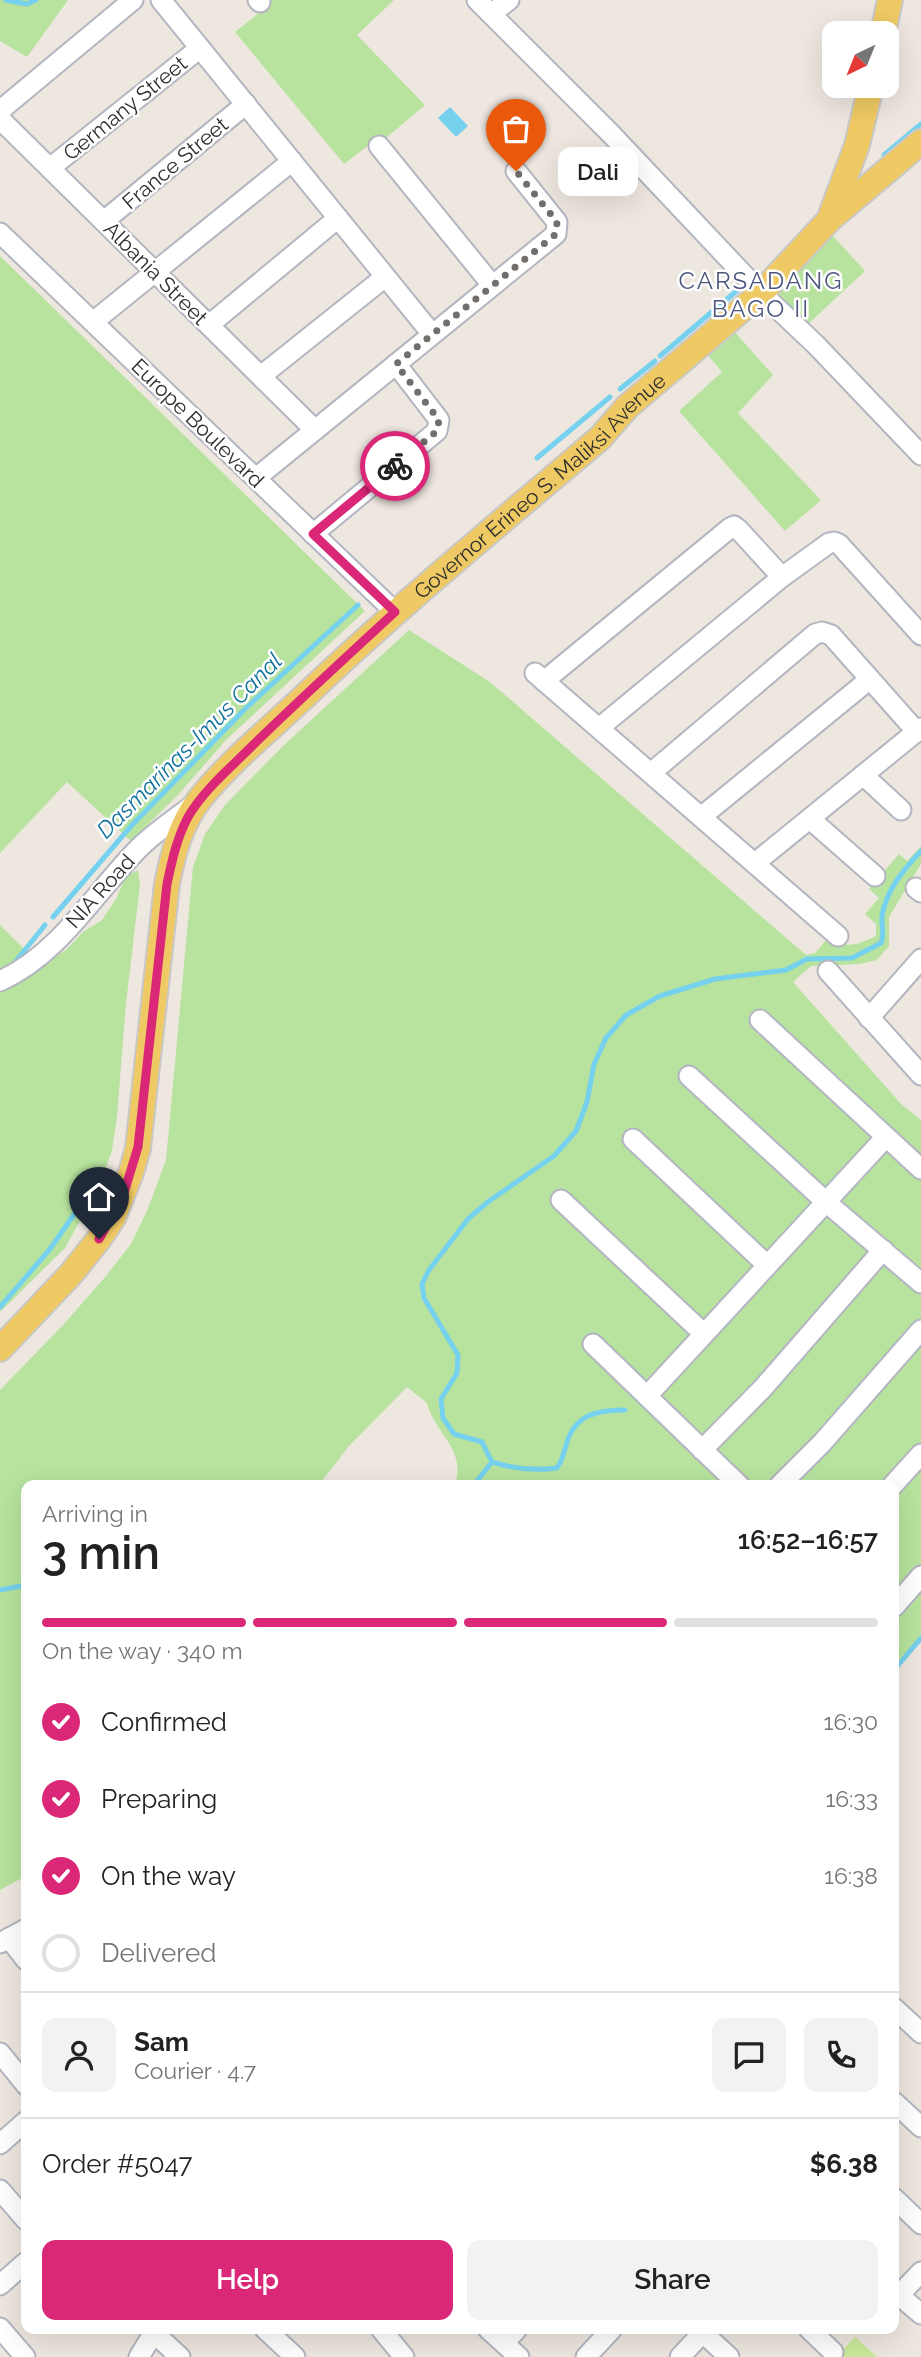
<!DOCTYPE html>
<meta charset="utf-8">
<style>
:root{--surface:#fff;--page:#f2f2f2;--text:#222;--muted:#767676;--line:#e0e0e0;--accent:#db2777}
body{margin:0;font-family:Raleway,sans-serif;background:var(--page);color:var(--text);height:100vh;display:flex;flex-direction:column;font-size:26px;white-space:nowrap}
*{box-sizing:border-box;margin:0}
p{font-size:23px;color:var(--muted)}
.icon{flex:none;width:38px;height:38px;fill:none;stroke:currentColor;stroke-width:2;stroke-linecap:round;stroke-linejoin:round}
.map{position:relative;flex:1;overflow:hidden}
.details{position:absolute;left:21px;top:1480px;width:878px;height:854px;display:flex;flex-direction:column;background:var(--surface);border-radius:14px;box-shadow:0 7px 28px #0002}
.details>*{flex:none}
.needle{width:46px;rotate:223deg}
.tools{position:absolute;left:822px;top:21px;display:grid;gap:14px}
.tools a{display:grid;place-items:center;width:77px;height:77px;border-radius:14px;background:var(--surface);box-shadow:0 7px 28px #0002;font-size:35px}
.pin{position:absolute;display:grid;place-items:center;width:60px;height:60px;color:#fff;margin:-72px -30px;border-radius:50% 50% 50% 0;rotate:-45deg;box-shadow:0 0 7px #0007}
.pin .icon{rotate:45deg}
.courier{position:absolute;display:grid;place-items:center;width:70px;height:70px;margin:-35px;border:5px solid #db2777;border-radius:50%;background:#fff;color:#222;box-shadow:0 2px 9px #0007}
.bubble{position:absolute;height:49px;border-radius:14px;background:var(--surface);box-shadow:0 7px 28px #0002;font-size:23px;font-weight:600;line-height:49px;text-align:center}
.head em{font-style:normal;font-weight:600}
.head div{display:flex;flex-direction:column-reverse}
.head{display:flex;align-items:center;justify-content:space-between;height:119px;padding:0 21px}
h1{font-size:46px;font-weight:600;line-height:52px}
.bar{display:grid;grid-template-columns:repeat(4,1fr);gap:10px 7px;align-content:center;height:84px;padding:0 21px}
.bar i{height:9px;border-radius:5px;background:var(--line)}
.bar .current{background:var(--accent)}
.bar p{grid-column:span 4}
.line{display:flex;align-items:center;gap:18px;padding:0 21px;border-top:2px solid var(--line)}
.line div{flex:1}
.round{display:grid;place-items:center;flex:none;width:74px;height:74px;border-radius:14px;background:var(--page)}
ol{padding:0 21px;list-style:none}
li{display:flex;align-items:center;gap:21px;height:77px}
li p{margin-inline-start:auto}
li .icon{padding:7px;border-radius:50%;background:var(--accent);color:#fff;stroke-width:4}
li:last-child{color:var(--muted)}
li i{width:38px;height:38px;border:4px solid var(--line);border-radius:50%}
.action{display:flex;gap:14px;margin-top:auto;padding:14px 21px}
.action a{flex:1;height:80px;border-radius:14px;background:var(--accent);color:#fff;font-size:28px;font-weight:600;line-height:80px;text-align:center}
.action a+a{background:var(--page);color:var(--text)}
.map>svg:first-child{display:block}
.green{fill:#b7e39e}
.pitch{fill:#caea9a}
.water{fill:#75d1ed}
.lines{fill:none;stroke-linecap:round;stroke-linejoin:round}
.stream{stroke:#75d1ed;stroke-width:5}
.minor-casing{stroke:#b3b6c0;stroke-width:23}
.major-casing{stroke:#c8c8c8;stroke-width:28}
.minor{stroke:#fff;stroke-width:19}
.major{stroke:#efca64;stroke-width:24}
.done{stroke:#716e6c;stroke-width:7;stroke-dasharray:0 12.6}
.route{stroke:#db2777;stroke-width:9}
.labels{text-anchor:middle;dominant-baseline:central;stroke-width:5;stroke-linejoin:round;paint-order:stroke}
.street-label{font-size:21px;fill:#2d2d2d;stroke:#fff}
.water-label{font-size:23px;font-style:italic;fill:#10719d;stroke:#fff}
.quarter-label{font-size:24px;letter-spacing:2px;fill:#4d577d;stroke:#fff}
</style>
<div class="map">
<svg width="921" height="2357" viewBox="0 0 921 2357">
<rect width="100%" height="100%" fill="#eee7e0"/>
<g class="green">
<polygon points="0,0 68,0 27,57 0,41"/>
<polygon points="268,0 394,0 357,35 425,105 386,138 382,135 344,164 235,32 270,4"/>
<polygon points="833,236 865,271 808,324 775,291"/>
<polygon points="0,256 365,611 226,740 177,796 131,841 67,782 0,853"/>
<polygon points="733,330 773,375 738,413 821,500 785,531 679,411 722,372 706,353"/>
<path d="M409,630l81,52 316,273 9,-2 13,-15c19,11 29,7 48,-2v-12l-11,-10 14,-16 -10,-9 30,-35 8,7 14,-15v18l-32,53v29l-12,14 -18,4 -48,2 -18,16 109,123 19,15v518l-27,32v-184h-440c15,-34 -21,-55 -27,-83l-20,-16 -58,59 -31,40h-292v390l-26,14v-500l64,-66 42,-48 25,-32 16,-33 19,-51 27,-293 12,-33 20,-29 58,-59z"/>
<polygon points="138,870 140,884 126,1004 117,1116 112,1151 99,1186 65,1248 0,1312 0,992 32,973 67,949 83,932 102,920 116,899 126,876"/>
<polygon points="0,925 29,954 0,972"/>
</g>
<polygon class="pitch" points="855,2337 877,2357 836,2357"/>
<polygon class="water" points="450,107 468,126 456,137 438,118"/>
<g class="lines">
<g class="stream">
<polyline points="6,0 27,4 36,0"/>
<polyline points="884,155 921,124"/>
<polyline points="660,356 740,288"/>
<polyline points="620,389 655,361"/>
<polyline points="537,458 610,397"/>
<polyline points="53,917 132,825 245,709 358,605"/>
<polyline points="12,966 45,925"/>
<polyline points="0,1307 50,1249 100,1177"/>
<path d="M492,1462c22,7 42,9 65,6 6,-9 7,-16 10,-26 9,-28 31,-32 58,-32"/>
<path d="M473,1486l19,-24 -10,-20 -28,-8 -11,-16 -2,-19 16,-26 1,-18 -34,-57 -2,-14 7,-14 39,-51 21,-18 65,-45 22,-25 11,-29 7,-38 12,-26 20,-23 34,-19 55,-17 71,-9 21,-11 45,-1 29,-15c4,-9 0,-18 1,-28 5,-26 22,-46 39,-64"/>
<polyline points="0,1590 26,1585"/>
<polyline points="894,1670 921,1638"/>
<polyline points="281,2338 290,2329"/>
</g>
<defs>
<g id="minor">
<polyline points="133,0 3,108 0,114 2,121 315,430"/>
<polyline points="161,0 432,334"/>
<polyline points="258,0 260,2"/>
<polyline points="477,0 611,134 761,293 816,345 921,455"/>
<polyline points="491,14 509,0"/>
<polyline points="379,146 492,285"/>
<polyline points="50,168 200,48"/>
<polyline points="104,221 246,104"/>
<polyline points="0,233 395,612"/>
<polyline points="93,322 292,161"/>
<polyline points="209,325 338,218"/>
<polyline points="261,376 385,277"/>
<polyline points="256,478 556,234 557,222 516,171"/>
<polyline points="313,534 437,431 439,420 396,364"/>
<polyline points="535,673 838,936"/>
<polyline points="544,681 730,528 734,526 738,529 782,577"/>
<polyline points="599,728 782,577 829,543 834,542 839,544 921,635"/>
<polyline points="651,773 815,634 822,632 831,635 917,732"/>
<polyline points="863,775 901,810"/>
<polyline points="701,817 870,679"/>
<polyline points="810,819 875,876"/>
<polyline points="755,863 921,728"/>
<polyline points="916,888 921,892"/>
<polyline points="828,971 921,1075"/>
<path d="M0,981c59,-26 95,-89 139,-133 16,-16 36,-29 54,-43"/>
<polyline points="869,1018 921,959"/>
<polyline points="760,1020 921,1169"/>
<polyline points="689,1076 826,1202 921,1283"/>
<polyline points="633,1139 767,1265"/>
<polyline points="561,1200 704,1334"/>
<polyline points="593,1344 740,1486"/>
<polyline points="647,1396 885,1138"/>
<polyline points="702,1450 763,1388 883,1250"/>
<polyline points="779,1486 822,1443 921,1330"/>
<polyline points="892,1486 921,1454"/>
<polyline points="894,1607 921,1576"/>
<polyline points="9,1938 26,1960"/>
<polyline points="0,1943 26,1929"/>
<polyline points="894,2008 921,2033"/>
<polyline points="0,2053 26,2085"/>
<polyline points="894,2102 921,2127"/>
<polyline points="0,2144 26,2121"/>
<polyline points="0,2190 26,2220"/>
<polyline points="894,2198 921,2224"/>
<polyline points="0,2285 26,2262"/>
<polyline points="894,2291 921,2314"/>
<polyline points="899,2295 921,2272"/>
<polyline points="0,2328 25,2357"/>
<polyline points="265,2329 295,2357"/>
<polyline points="381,2329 404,2357"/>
<polyline points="488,2329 519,2357"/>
<polyline points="809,2329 833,2352"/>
<polyline points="154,2333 180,2357"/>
<polyline points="703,2333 729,2357"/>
<polyline points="504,2343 517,2329"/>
<polyline points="139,2357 156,2329"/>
<polyline points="586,2357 612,2329"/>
<polyline points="680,2357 706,2329"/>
</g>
<g id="major">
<polyline points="883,33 890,0"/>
<polyline points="831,215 857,145 871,86"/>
<path id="s1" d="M0,1349l71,-75 28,-35 14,-21 18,-45 7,-25 29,-264c6,-30 13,-59 32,-84 28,-36 72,-72 106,-104 94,-90 195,-173 295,-258l27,-31 134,-114 69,-74 91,-77"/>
</g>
</defs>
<use href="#minor" class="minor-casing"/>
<use href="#major" class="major-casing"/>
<use href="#minor" class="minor"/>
<use href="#major" class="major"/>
</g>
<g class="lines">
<polyline class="done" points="395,466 437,431 439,420 396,364 556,234 557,222 516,171"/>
<path class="route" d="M99,1239l24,-43 15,-49 29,-263c5,-24 10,-46 21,-67 15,-26 40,-47 61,-68 48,-47 97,-92 146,-137l-82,-78 82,-68"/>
</g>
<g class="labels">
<g class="street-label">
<text transform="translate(125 108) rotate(-39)">Germany Street</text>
<text transform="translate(175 163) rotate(-40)">France Street</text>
<text transform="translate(156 273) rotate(45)">Albania Street</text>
<text transform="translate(198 423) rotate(44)">Europe Boulevard</text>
<text stroke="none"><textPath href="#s1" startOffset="1068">Governor Erineo S. Maliksi Avenue</textPath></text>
<text transform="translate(100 891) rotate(-48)">NIA Road</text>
</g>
<g class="water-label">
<text transform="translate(189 745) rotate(-45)">Dasmarinas-Imus Canal</text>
</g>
<g class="quarter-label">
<text x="761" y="280">CARSADANG<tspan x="761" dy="28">BAGO II</tspan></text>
</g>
</g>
</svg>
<div class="tools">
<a><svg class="needle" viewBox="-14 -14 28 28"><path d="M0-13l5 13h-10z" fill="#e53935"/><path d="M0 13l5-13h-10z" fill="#767676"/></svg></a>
</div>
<div class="pin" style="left:516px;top:171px;background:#ea580c"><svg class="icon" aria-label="bag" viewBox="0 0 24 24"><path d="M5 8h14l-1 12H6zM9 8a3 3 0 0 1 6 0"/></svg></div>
<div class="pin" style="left:99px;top:1239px;background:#1f2937"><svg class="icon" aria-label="home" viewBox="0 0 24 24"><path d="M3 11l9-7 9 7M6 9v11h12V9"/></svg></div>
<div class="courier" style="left:395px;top:466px"><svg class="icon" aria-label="bike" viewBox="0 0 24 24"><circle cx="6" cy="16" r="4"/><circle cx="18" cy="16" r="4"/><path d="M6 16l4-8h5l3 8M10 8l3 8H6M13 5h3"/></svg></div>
<div class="bubble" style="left:558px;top:147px;width:80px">Dali</div>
<section class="details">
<div class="head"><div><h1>3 min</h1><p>Arriving in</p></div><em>16:52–16:57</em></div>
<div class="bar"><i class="current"></i><i class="current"></i><i class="current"></i><i></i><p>On the way · 340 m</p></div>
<ol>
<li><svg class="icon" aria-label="check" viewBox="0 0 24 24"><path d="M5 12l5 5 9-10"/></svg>Confirmed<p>16:30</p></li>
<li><svg class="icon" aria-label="check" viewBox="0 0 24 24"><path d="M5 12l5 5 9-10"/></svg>Preparing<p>16:33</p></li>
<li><svg class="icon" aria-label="check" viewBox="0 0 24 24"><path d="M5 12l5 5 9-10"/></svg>On the way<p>16:38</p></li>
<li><i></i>Delivered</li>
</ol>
<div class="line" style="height:126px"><a class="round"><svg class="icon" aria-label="person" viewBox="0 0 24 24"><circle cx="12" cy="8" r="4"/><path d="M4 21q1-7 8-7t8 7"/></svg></a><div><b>Sam</b><p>Courier · 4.7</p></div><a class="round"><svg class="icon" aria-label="chat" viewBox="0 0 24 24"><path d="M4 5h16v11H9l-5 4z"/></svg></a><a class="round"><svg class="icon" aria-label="phone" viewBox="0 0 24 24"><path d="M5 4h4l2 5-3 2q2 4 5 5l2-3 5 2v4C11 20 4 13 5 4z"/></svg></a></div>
<div class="line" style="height:91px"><div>Order #5047</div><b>$6.38</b></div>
<div class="action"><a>Help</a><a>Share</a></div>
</section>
</div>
